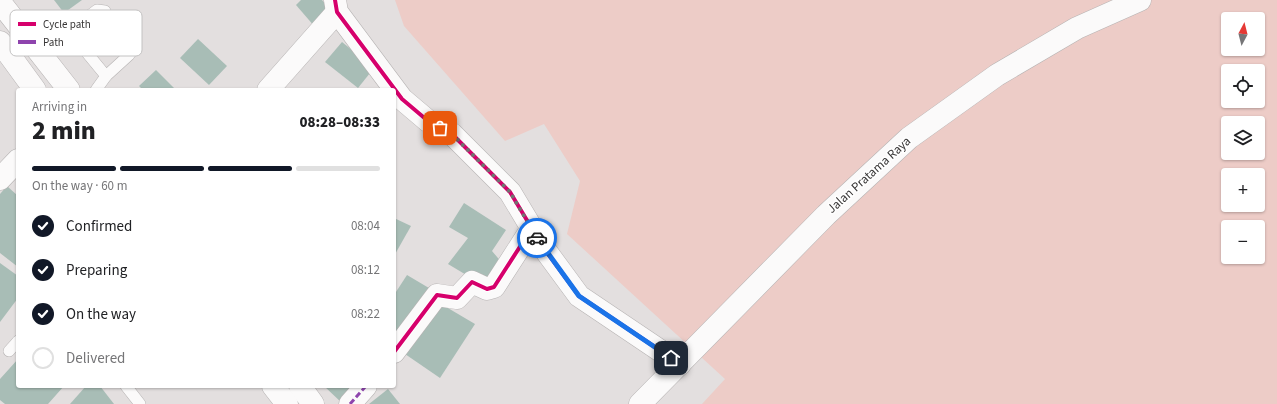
<!DOCTYPE html>
<meta charset="utf-8">
<style>
:root{--surface:#fff;--page:#f2f2f2;--text:#202124;--muted:#757577;--line:#e0e0e0;--accent:#111827}
body{margin:0;font-family:"Source Sans 3",sans-serif;background:var(--page);color:var(--text);height:100vh;display:flex;flex-direction:column;font-size:15px;white-space:nowrap}
*{box-sizing:border-box;margin:0}
p{font-size:13px;color:var(--muted)}
.icon{flex:none;width:22px;height:22px;fill:none;stroke:currentColor;stroke-width:2;stroke-linecap:round;stroke-linejoin:round}
.map{position:relative;flex:1;overflow:hidden}
.panel{position:absolute;left:16px;top:88px;width:380px;height:300px;display:flex;flex-direction:column;background:var(--surface);border-radius:4px;box-shadow:0 1px 3px #0004}
.panel>*{flex:none}
.needle{width:26px;rotate:7deg}
.buttons{position:absolute;left:1221px;top:12px;display:grid;gap:8px}
.buttons a{display:grid;place-items:center;width:44px;height:44px;border-radius:4px;background:var(--surface);box-shadow:0 1px 3px #0004;font-size:20px}
.pin{position:absolute;display:grid;place-items:center;width:34px;height:34px;color:#fff;margin:-17px;border-radius:8px;box-shadow:0 2px 6px #0006}
.courier{position:absolute;display:grid;place-items:center;width:40px;height:40px;margin:-20px;border:3px solid #1a73e8;border-radius:50%;background:#fff;color:#222;box-shadow:0 1px 5px #0007}
.headline em{font-style:normal;font-weight:800}
.headline div{display:flex;flex-direction:column-reverse}
.headline{display:flex;align-items:center;justify-content:space-between;height:68px;padding:0 16px}
h1{font-size:26px;font-weight:800;line-height:30px}
.bar{display:grid;grid-template-columns:repeat(4,1fr);gap:6px 4px;align-content:center;height:48px;padding:0 16px}
.bar i{height:5px;border-radius:3px;background:var(--line)}
.bar .on{background:var(--accent)}
.bar p{grid-column:span 4}
ol{padding:0 16px;list-style:none}
li{display:flex;align-items:center;gap:12px;height:44px}
li p{margin-inline-start:auto}
li .icon{padding:4px;border-radius:50%;background:var(--accent);color:#fff;stroke-width:4}
li:last-child{color:var(--muted)}
li i{width:22px;height:22px;border:2px solid var(--line);border-radius:50%}
.map>svg:first-child{display:block}
.green{fill:#edccc7;fill-rule:evenodd}
.building{fill:#a8bdb6}
.lines{fill:none;stroke-linecap:round;stroke-linejoin:round}
.lane-casing{stroke:#b6b3b3;stroke-width:12}
.street-casing{stroke:#b6b3b3;stroke-width:23}
.secondary-casing{stroke:#b6b3b3;stroke-width:23}
.highway-casing{stroke:#b6b3b3;stroke-width:23}
.lane{stroke:#fbfafa;stroke-width:11}
.street{stroke:#fbfafa;stroke-width:22}
.secondary{stroke:#fbfafa;stroke-width:22}
.highway{stroke:#fbfafa;stroke-width:22}
.quiet{stroke:#8e44ad;stroke-width:3;stroke-dasharray:6 3;stroke-linecap:butt}
.cycleway-casing{stroke:#fff;stroke-width:6}
.cycleway{stroke:#d6006c;stroke-width:4}
.done{stroke:#737070;stroke-width:4;stroke-dasharray:0 7.2}
.route{stroke:#1a73e8;stroke-width:5}
.labels{text-anchor:middle;dominant-baseline:central;stroke-width:3;stroke-linejoin:round;paint-order:stroke}
.street-label{font-size:13px;fill:#373535;stroke:#fff}
.key{fill:#fff;stroke:#c3c2c2;stroke-width:1}
.key-label{font-size:11px;fill:#373535}
</style>
<div class="map">
<svg width="1277" height="404" viewBox="0 0 1277 404">
<rect width="100%" height="100%" fill="#e3dfdf"/>
<path class="green" d="M395,0h882v404h-575l23,-25 -158,-145 13,-53 -36,-57 -39,17 -101,-115zM1228,19h30v30h-30zM1228,71h30v30h-30zM1228,123h30v30h-30zM1228,175h30v30h-30zM1228,227h30v30h-30z"/>
<g class="building">
<polygon points="54,0 82,0 64,13"/>
<polygon points="301,0 322,0 332,12 315,27 296,5"/>
<polygon points="198,39 227,66 209,85 180,58"/>
<polygon points="342,42 374,68 358,88 325,62"/>
<polygon points="156,70 175,89 174,90 143,90 139,86"/>
<polygon points="7,186 18,196 18,267 0,253 0,194"/>
<polygon points="464,203 506,230 492,251 503,264 483,285 448,264 468,238 449,227"/>
<polygon points="394,218 411,226 394,256"/>
<polygon points="0,263 18,276 18,298 0,322"/>
<polygon points="407,275 434,291 394,344 394,295"/>
<polygon points="436,301 475,324 440,378 405,354"/>
<polygon points="18,359 18,386 64,386 48,404 5,404 0,400 0,379"/>
<polygon points="86,386 100,386 114,404 70,404"/>
<polygon points="324,386 362,386 343,404"/>
<polygon points="388,389 400,404 369,404"/>
</g>
<g class="lines">
<defs>
<g id="lane">
<polyline points="69,31 106,76"/>
<polyline points="33,45 69,31 97,10 105,11"/>
<polyline points="96,90 106,76 129,55 132,51 132,43"/>
<polyline points="9,351 18,341"/>
<polyline points="126,386 140,404"/>
</g>
<g id="street">
<polyline points="335,0 337,12 402,99 428,121 452,134 510,192 543,247 579,296 680,364"/>
<polyline points="268,90 337,12"/>
<polyline points="0,179 18,160"/>
<polyline points="394,352 437,295 457,298 472,282 487,289 494,287 532,228"/>
<polyline points="350,404 366,386"/>
</g>
<polyline id="secondary" points="640,404 826,215 909,138 997,75 1077,28 1140,0"/>
<g id="highway">
<polyline points="0,2 69,90"/>
<polyline points="0,42 35,90"/>
<polyline points="273,386 287,404"/>
<polyline points="300,386 313,404"/>
</g>
</defs>
<use href="#lane" class="lane-casing"/>
<use href="#street" class="street-casing"/>
<use href="#secondary" class="secondary-casing"/>
<use href="#highway" class="highway-casing"/>
<use href="#lane" class="lane"/>
<use href="#street" class="street"/>
<use href="#secondary" class="secondary"/>
<use href="#highway" class="highway"/>
<polyline class="quiet" points="350,404 366,386"/>
<defs>
<g id="cycleway">
<polyline points="335,0 337,12 402,99 428,121 452,134 510,192 543,247 579,296 680,364"/>
<polyline points="394,352 437,295 457,298 472,282 487,289 494,287 532,228"/>
</g>
</defs>
<use href="#cycleway" class="cycleway-casing"/>
<use href="#cycleway" class="cycleway"/>
</g>
<g class="lines">
<polyline class="done" points="440,128 452,134 510,192 537,238"/>
<polyline class="route" points="537,238 579,296 671,358"/>
</g>
<g class="labels">
<g class="street-label">
<text transform="translate(869 175) rotate(-42)">Jalan Pratama Raya</text>
</g>
</g>
<rect x="10" y="10" width="132" height="46" rx="6" class="key"/>
<rect x="18" y="22" width="18" height="4" fill="#d6006c"/>
<rect x="18" y="40" width="18" height="4" fill="#8e44ad"/>
<g class="key-label">
<text x="43" y="28">Cycle path</text>
<text x="43" y="46">Path</text>
</g>
</svg>
<div class="buttons">
<a><svg class="needle" viewBox="-14 -14 28 28"><path d="M0-13l5 13h-10z" fill="#e53935"/><path d="M0 13l5-13h-10z" fill="#757577"/></svg></a>
<a><svg class="icon" aria-label="locate" viewBox="0 0 24 24"><circle cx="12" cy="12" r="6"/><path d="M12 2v4M12 18v4M2 12h4M18 12h4"/></svg></a>
<a><svg class="icon" aria-label="layers" viewBox="0 0 24 24"><path d="M12 4l9 5-9 5-9-5zM3 14l9 5 9-5"/></svg></a>
<a>+</a>
<a>−</a>
</div>
<div class="pin" style="left:440px;top:128px;background:#ea580c"><svg class="icon" aria-label="bag" viewBox="0 0 24 24"><path d="M5 8h14l-1 12H6zM9 8a3 3 0 0 1 6 0"/></svg></div>
<div class="pin" style="left:671px;top:358px;background:#1f2937"><svg class="icon" aria-label="home" viewBox="0 0 24 24"><path d="M3 11l9-7 9 7M6 9v11h12V9"/></svg></div>
<div class="courier" style="left:537px;top:238px"><svg class="icon" aria-label="car" viewBox="0 0 24 24"><path d="M5 17H2v-5l4-1 3-4h7l3 4 3 1v5h-3M9 17h6M6 11h13"/><circle cx="7" cy="17" r="2"/><circle cx="17" cy="17" r="2"/></svg></div>
<section class="panel">
<div class="headline"><div><h1>2 min</h1><p>Arriving in</p></div><em>08:28–08:33</em></div>
<div class="bar"><i class="on"></i><i class="on"></i><i class="on"></i><i></i><p>On the way · 60 m</p></div>
<ol>
<li><svg class="icon" aria-label="check" viewBox="0 0 24 24"><path d="M5 12l5 5 9-10"/></svg>Confirmed<p>08:04</p></li>
<li><svg class="icon" aria-label="check" viewBox="0 0 24 24"><path d="M5 12l5 5 9-10"/></svg>Preparing<p>08:12</p></li>
<li><svg class="icon" aria-label="check" viewBox="0 0 24 24"><path d="M5 12l5 5 9-10"/></svg>On the way<p>08:22</p></li>
<li><i></i>Delivered</li>
</ol>
</section>
</div>
